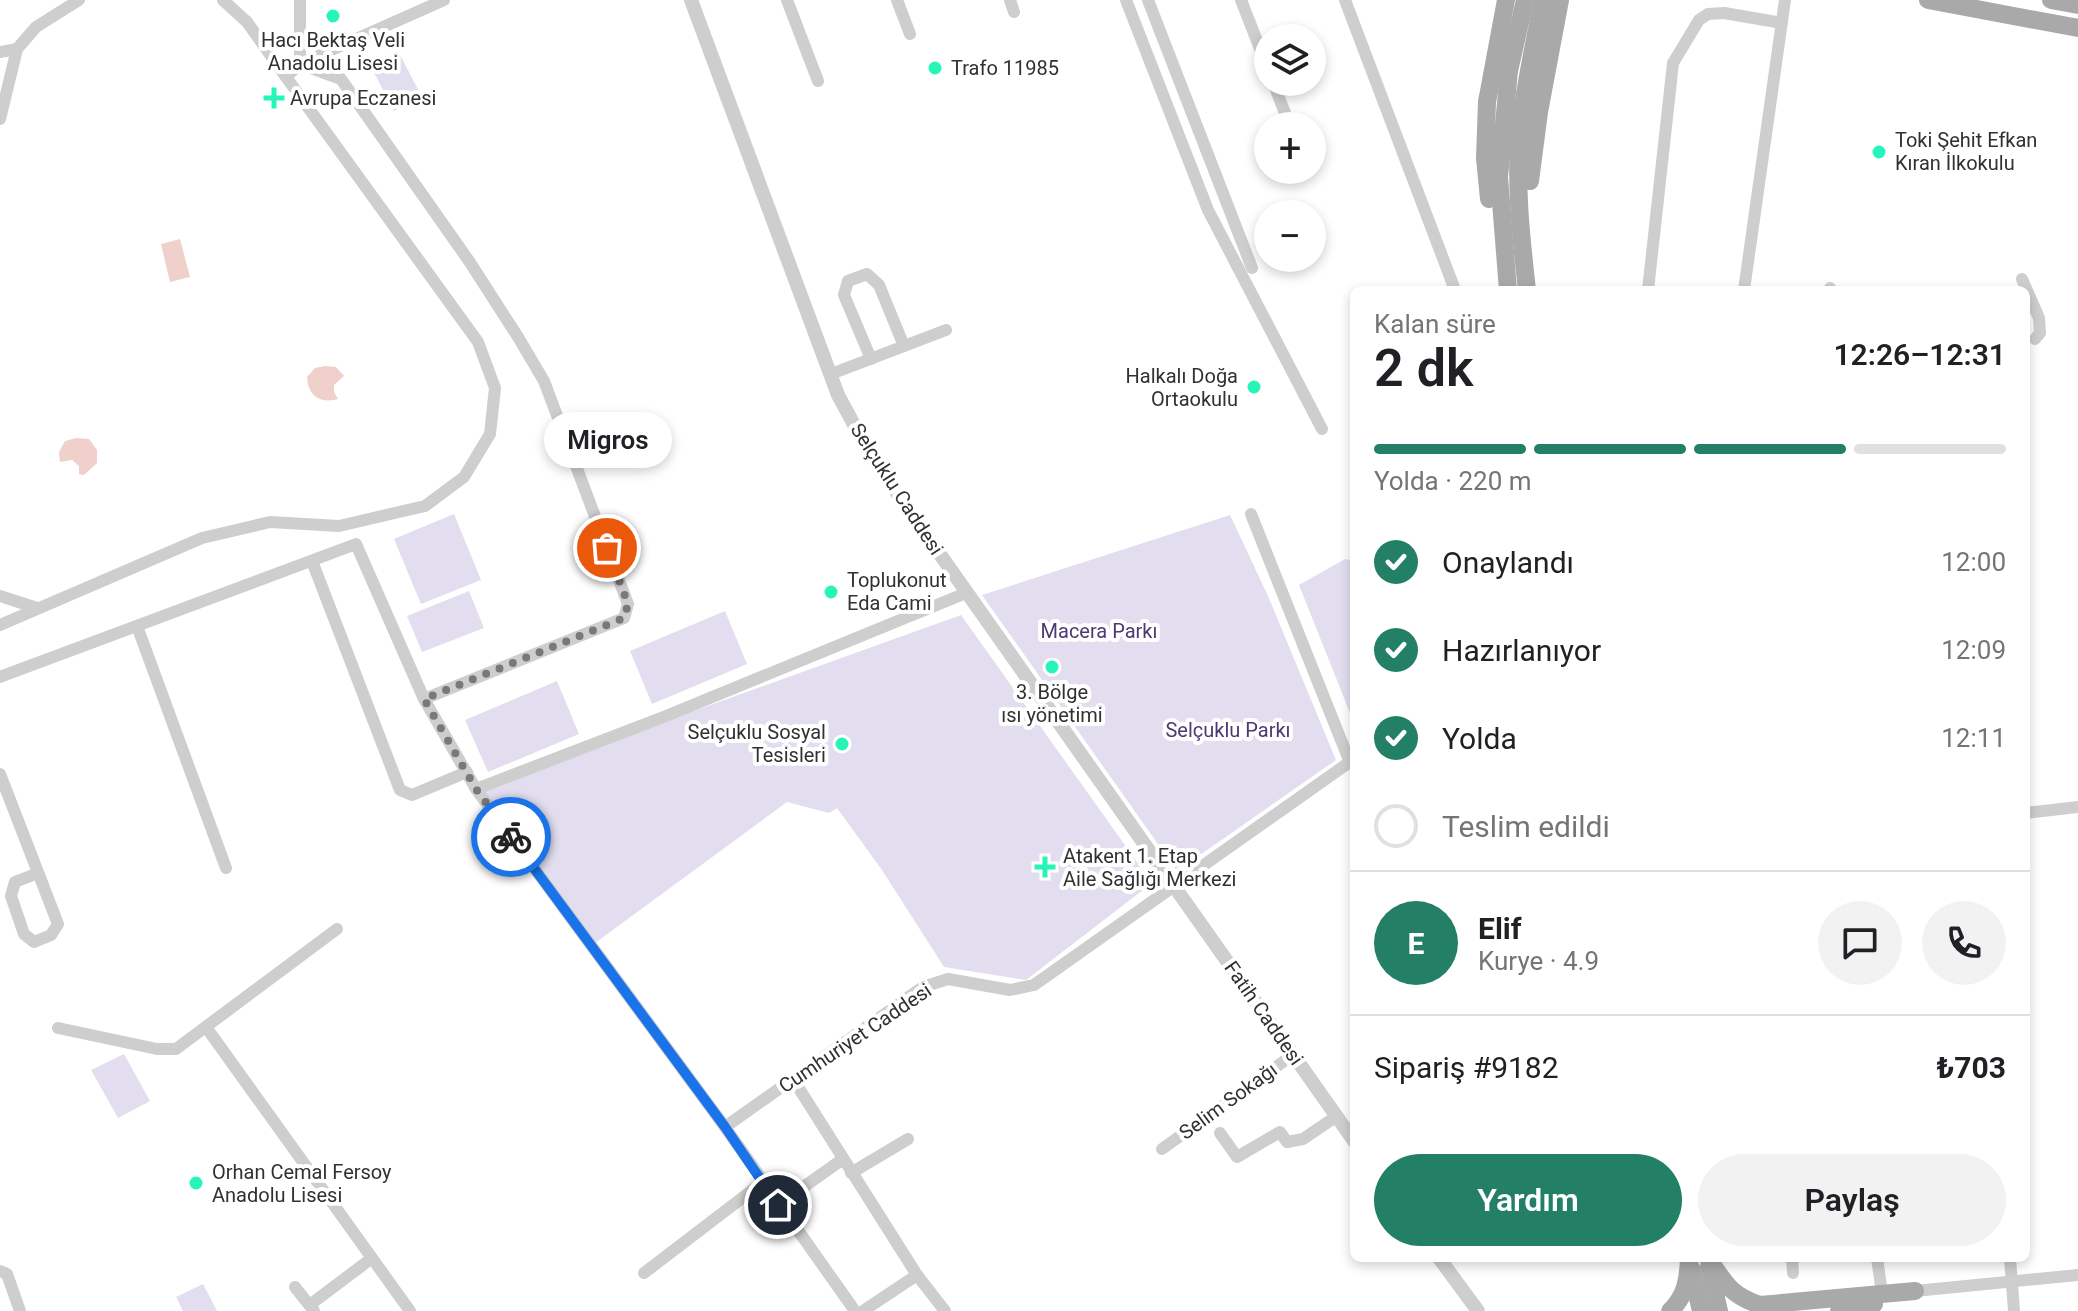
<!DOCTYPE html>
<html lang="tr">
<meta charset="utf-8">
<style>
:root{--surface:#fff;--page:#f2f2f2;--text:#202124;--muted:#757577;--line:#e0e0e0;--accent:#238067}
body{margin:0;font-family:Roboto,sans-serif;background:var(--page);color:var(--text);height:100vh;display:flex;flex-direction:column;font-size:30px;white-space:nowrap}
*{box-sizing:border-box;margin:0}
p{font-size:26px;color:var(--muted)}
.icon{flex:none;width:44px;height:44px;fill:none;stroke:currentColor;stroke-width:2;stroke-linecap:round;stroke-linejoin:round}
.map{position:relative;flex:1;overflow:hidden}
.drawer{position:absolute;left:1350px;top:286px;width:680px;height:976px;display:flex;flex-direction:column;background:var(--surface);border-radius:12px;box-shadow:0 4px 12px #0003}
.drawer>*{flex:none}
.buttons{position:absolute;left:1254px;top:24px;display:grid;gap:16px}
.buttons a{display:grid;place-items:center;width:72px;height:72px;border-radius:50%;background:var(--surface);box-shadow:0 4px 12px #0003;font-size:40px}
.pin{position:absolute;display:grid;place-items:center;width:68px;height:68px;color:#fff;margin:-34px;border:4px solid #fff;border-radius:50%;box-shadow:0 2px 8px #0007}
.courier{position:absolute;display:grid;place-items:center;width:80px;height:80px;margin:-40px;border:6px solid #1a73e8;border-radius:50%;background:#fff;color:#222;box-shadow:0 2px 10px #0007}
.bubble{position:absolute;height:56px;border-radius:28px;background:var(--surface);box-shadow:0 4px 12px #0003;font-size:26px;font-weight:600;line-height:56px;text-align:center}
.headline em{font-style:normal;font-weight:600}
.headline div{display:flex;flex-direction:column-reverse}
.headline{display:flex;align-items:center;justify-content:space-between;height:136px;padding:0 24px}
h1{font-size:52px;font-weight:600;line-height:60px}
.bar{display:grid;grid-template-columns:repeat(4,1fr);gap:12px 8px;align-content:center;height:96px;padding:0 24px}
.bar i{height:10px;border-radius:6px;background:var(--line)}
.bar .current{background:var(--accent)}
.bar p{grid-column:span 4}
.line{display:flex;align-items:center;gap:20px;padding:0 24px;border-top:2px solid var(--line)}
.line div{flex:1}
.round{display:grid;place-items:center;flex:none;width:84px;height:84px;border-radius:42px;background:var(--page)}
ol{padding:0 24px;list-style:none}
li{display:flex;align-items:center;gap:24px;height:88px}
li p{margin-inline-start:auto}
li .icon{padding:8px;border-radius:50%;background:var(--accent);color:#fff;stroke-width:4}
li:last-child{color:var(--muted)}
li i{width:44px;height:44px;border:4px solid var(--line);border-radius:50%}
.primary-button{display:flex;gap:16px;margin-top:auto;padding:16px 24px}
.primary-button a{flex:1;height:92px;border-radius:48px;background:var(--accent);color:#fff;font-size:32px;font-weight:600;line-height:92px;text-align:center}
.primary-button a+a{background:var(--page);color:var(--text)}
.map>svg:first-child{display:block}
.green{fill:#e2deef}
.water{fill:#f0d0ca}
.lines{fill:none;stroke-linecap:round;stroke-linejoin:round}
.minor{stroke:#cecece;stroke-width:12}
.tertiary{stroke:#cecece;stroke-width:14}
.primary{stroke:#a9a9a9;stroke-width:18}
.done{stroke:#797979;stroke-width:8;stroke-dasharray:0 14.4}
.route{stroke:#1a73e8;stroke-width:10}
.poi-dot{fill:#27f4b8;stroke:#fff;stroke-width:3}
.labels{text-anchor:middle;dominant-baseline:central;stroke-width:8;stroke-linejoin:round;paint-order:stroke}
.poi-label{font-size:20px;fill:#313131;stroke:#fff;text-anchor:start}
.street-label{font-size:20px;fill:#313131;stroke:#fff}
.park-label{font-size:20px;fill:#4b3a72;stroke:#fff}
</style>
<div class="map">
<svg width="2078" height="1311" viewBox="0 0 2078 1311">
<rect width="100%" height="100%" fill="#fff"/>
<g class="green">
<polygon points="398,51 422,97 394,111 370,65"/>
<polygon points="454,514 481,580 421,604 394,539"/>
<polygon points="1230,515 1268,596 1336,760 1177,871 982,595"/>
<polygon points="1345,559 1354,561 1354,723 1299,585"/>
<polygon points="469,591 484,628 422,652 407,616"/>
<polygon points="725,611 747,664 652,704 630,651"/>
<polygon points="961,615 1152,883 1026,980 944,967 882,870 837,808 829,813 787,802 591,946 476,789"/>
<polygon points="557,681 579,734 488,772 465,720"/>
<polygon points="124,1054 150,1101 118,1118 91,1070"/>
<polygon points="203,1284 217,1311 183,1311 176,1297"/>
</g>
<g class="water">
<polygon points="180,239 190,277 170,282 161,244"/>
<path d="M325,366l11,1 8,9 -10,9v7l4,7c-18,5 -30,-3 -31,-22l8,-9z"/>
<polygon points="76,438 89,439 97,450 97,463 84,475 79,474 79,466 72,460 60,462 59,452 65,441"/>
</g>
<g class="lines">
<g class="minor">
<polyline points="223,0 247,22 286,77 300,64 341,79 469,261 518,337 544,381 628,604 624,618 424,699"/>
<polyline points="300,0 300,64 444,0"/>
<polyline points="787,0 818,81"/>
<polyline points="897,0 910,34"/>
<polyline points="1010,0 1014,12"/>
<polyline points="1126,0 1208,210 1322,429"/>
<polyline points="1148,0 1252,268"/>
<polyline points="1241,0 1268,69"/>
<polyline points="1345,0 1455,290"/>
<polyline points="0,52 17,49"/>
<polyline points="1273,82 1290,126"/>
<polyline points="0,119 17,49 36,27 79,0"/>
<polyline points="2022,279 2039,318 2040,333 2035,339"/>
<polyline points="1830,288 1831,290"/>
<polyline points="1648,290 1673,63 1699,20 1708,14 1724,13 1782,23"/>
<polyline points="1744,290 1785,0"/>
<polyline points="871,359 844,295 848,281 867,274 879,285 904,346"/>
<polyline points="831,374 946,330"/>
<polyline points="1251,514 1349,760"/>
<polyline points="312,561 400,790 412,795 467,772"/>
<polyline points="0,596 37,608"/>
<polyline points="0,625 202,538 270,522 339,526 425,506 464,477 490,434 495,388 478,342 286,77"/>
<polyline points="137,626 226,868"/>
<polyline points="0,677 356,544 424,699 476,789 725,1127 855,1311"/>
<polyline points="0,774 58,924 51,935 34,942 24,934 11,896 15,882 38,873"/>
<polyline points="476,789 666,716 966,593"/>
<polyline points="2026,813 2078,807"/>
<polyline points="206,1027 410,1311"/>
<polyline points="58,1028 157,1049 176,1049 337,929"/>
<polyline points="793,1079 917,1275 945,1311"/>
<polyline points="725,1127 923,987 948,979 1010,990 1034,985 1354,759"/>
<polyline points="1220,1133 1237,1157 1280,1132 1287,1142 1303,1139 1337,1116"/>
<polyline points="1162,1149 1294,1054"/>
<polyline points="851,1173 908,1139"/>
<polyline points="778,1205 843,1159"/>
<polyline points="1792,1258 1793,1273"/>
<polyline points="1877,1258 1882,1293"/>
<polyline points="2010,1258 2014,1311"/>
<polyline points="0,1271 7,1274 20,1311"/>
<polyline points="644,1273 763,1182"/>
<polyline points="295,1287 310,1306"/>
<polyline points="1915,1291 2078,1275"/>
<polyline points="314,1311 311,1304 372,1258"/>
<polyline points="863,1311 917,1275"/>
</g>
<g class="tertiary">
<polyline points="691,0 838,395 872,458 1354,1141"/>
<polyline points="1439,1258 1478,1311"/>
</g>
<g class="primary">
<polyline points="1928,0 2078,28"/>
<polyline points="2051,0 2078,5"/>
<polyline points="1530,181 1539,112 1560,0"/>
<polyline points="1489,199 1485,158 1487,102 1506,0"/>
<polyline points="1508,290 1499,177 1509,71 1525,0"/>
<path d="M1527,290c-6,-53 -12,-108 -7,-161 5,-44 14,-86 23,-129"/>
<path d="M1708,1258c17,25 22,37 52,47l155,-14"/>
<polyline points="1709,1267 1719,1311"/>
<polyline points="1691,1268 1701,1311"/>
<path d="M1670,1311c16,-15 18,-32 19,-52"/>
<polyline points="1839,1311 1874,1304"/>
</g>
</g>
<g class="lines">
<polyline class="done" points="511,837 476,789 424,699 624,618 628,604 607,548"/>
<polyline class="route" points="511,837 725,1127 778,1205"/>
</g>
<g class="poi-dot">
<circle cx="333" cy="16" r="8"/>
<circle cx="935" cy="68" r="8"/>
<path d="M270 86h8v8h8v8h-8v8h-8v-8h-8v-8h8z"/>
<circle cx="1879" cy="152" r="8"/>
<circle cx="1254" cy="387" r="8"/>
<circle cx="831" cy="592" r="8"/>
<circle cx="1052" cy="667" r="8"/>
<circle cx="842" cy="744" r="8"/>
<path d="M1041 855h8v8h8v8h-8v8h-8v-8h-8v-8h8z"/>
<circle cx="196" cy="1183" r="8"/>
</g>
<g class="labels">
<g class="poi-label">
<text x="333" y="40" text-anchor="middle">Hacı Bektaş Veli<tspan x="333" dy="23">Anadolu Lisesi</tspan></text>
<text x="951" y="68">Trafo 11985</text>
<text x="290" y="98">Avrupa Eczanesi</text>
<text x="1895" y="140">Toki Şehit Efkan<tspan x="1895" dy="23">Kıran İlkokulu</tspan></text>
<text x="1238" y="376" text-anchor="end">Halkalı Doğa<tspan x="1238" dy="23">Ortaokulu</tspan></text>
<text x="847" y="580">Toplukonut<tspan x="847" dy="23">Eda Cami</tspan></text>
<text x="1052" y="692" text-anchor="middle">3. Bölge<tspan x="1052" dy="23">ısı yönetimi</tspan></text>
<text x="826" y="732" text-anchor="end">Selçuklu Sosyal<tspan x="826" dy="23">Tesisleri</tspan></text>
<text x="1063" y="856">Atakent 1. Etap<tspan x="1063" dy="23">Aile Sağlığı Merkezi</tspan></text>
<text x="212" y="1172">Orhan Cemal Fersoy<tspan x="212" dy="23">Anadolu Lisesi</tspan></text>
</g>
<g class="street-label">
<text transform="translate(897 489) rotate(57)">Selçuklu Caddesi</text>
<text transform="translate(1264 1013) rotate(55)">Fatih Caddesi</text>
<text transform="translate(855 1038) rotate(-34)">Cumhuriyet Caddesi</text>
<text transform="translate(1228 1101) rotate(-36)">Selim Sokağı</text>
</g>
<g class="park-label">
<text x="1099" y="631">Macera Parkı</text>
<text x="1228" y="730">Selçuklu Parkı</text>
</g>
</g>
</svg>
<div class="buttons">
<a><svg class="icon" aria-label="layers" viewBox="0 0 24 24"><path d="M12 4l9 5-9 5-9-5zM3 14l9 5 9-5"/></svg></a>
<a>+</a>
<a>−</a>
</div>
<div class="pin" style="left:607px;top:548px;background:#ea580c"><svg class="icon" aria-label="bag" viewBox="0 0 24 24"><path d="M5 8h14l-1 12H6zM9 8a3 3 0 0 1 6 0"/></svg></div>
<div class="pin" style="left:778px;top:1205px;background:#1f2937"><svg class="icon" aria-label="home" viewBox="0 0 24 24"><path d="M3 11l9-7 9 7M6 9v11h12V9"/></svg></div>
<div class="courier" style="left:511px;top:837px"><svg class="icon" aria-label="bike" viewBox="0 0 24 24"><circle cx="6" cy="16" r="4"/><circle cx="18" cy="16" r="4"/><path d="M6 16l4-8h5l3 8M10 8l3 8H6M13 5h3"/></svg></div>
<div class="bubble" style="left:544px;top:412px;width:128px">Migros</div>
<section class="drawer">
<div class="headline"><div><h1>2 dk</h1><p>Kalan süre</p></div><em>12:26–12:31</em></div>
<div class="bar"><i class="current"></i><i class="current"></i><i class="current"></i><i></i><p>Yolda · 220 m</p></div>
<ol>
<li><svg class="icon" aria-label="check" viewBox="0 0 24 24"><path d="M5 12l5 5 9-10"/></svg>Onaylandı<p>12:00</p></li>
<li><svg class="icon" aria-label="check" viewBox="0 0 24 24"><path d="M5 12l5 5 9-10"/></svg>Hazırlanıyor<p>12:09</p></li>
<li><svg class="icon" aria-label="check" viewBox="0 0 24 24"><path d="M5 12l5 5 9-10"/></svg>Yolda<p>12:11</p></li>
<li><i></i>Teslim edildi</li>
</ol>
<div class="line" style="height:144px"><b class="round" style="background:var(--accent);color:#fff">E</b><div><b>Elif</b><p>Kurye · 4.9</p></div><a class="round"><svg class="icon" aria-label="chat" viewBox="0 0 24 24"><path d="M4 5h16v11H9l-5 4z"/></svg></a><a class="round"><svg class="icon" aria-label="phone" viewBox="0 0 24 24"><path d="M5 4h4l2 5-3 2q2 4 5 5l2-3 5 2v4C11 20 4 13 5 4z"/></svg></a></div>
<div class="line" style="height:104px"><div>Sipariş #9182</div><b>₺703</b></div>
<div class="primary-button"><a>Yardım</a><a>Paylaş</a></div>
</section>
</div>
